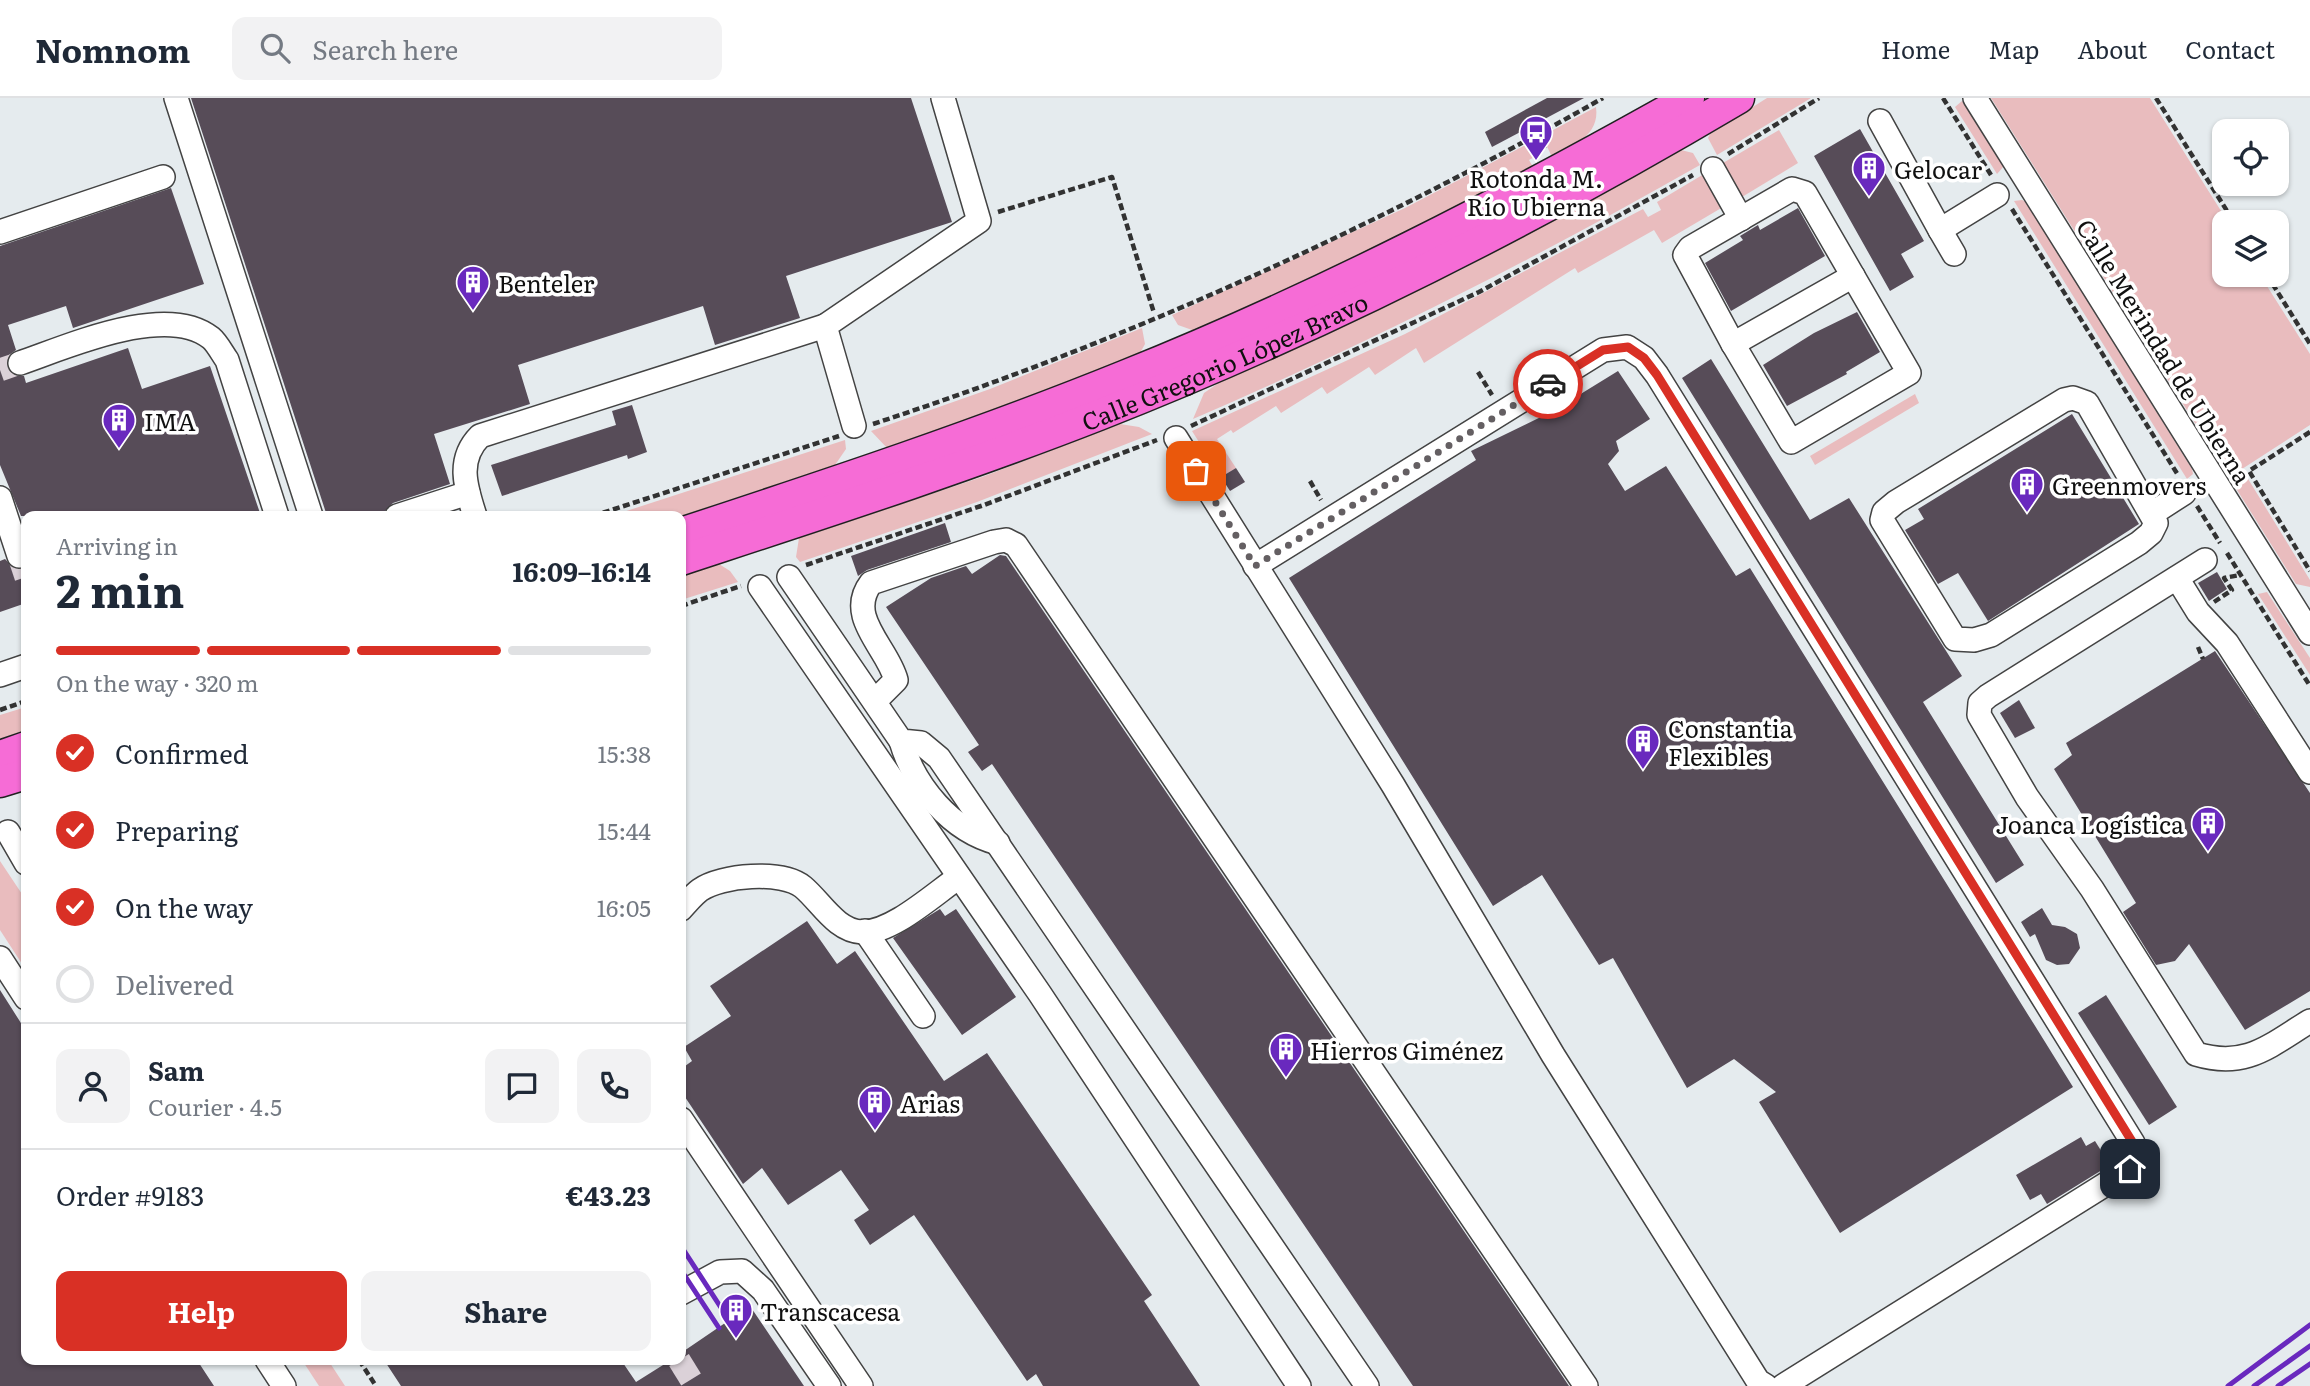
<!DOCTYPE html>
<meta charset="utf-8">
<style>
:root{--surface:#fff;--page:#f2f2f3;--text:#1f2937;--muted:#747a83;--line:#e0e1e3;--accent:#d93025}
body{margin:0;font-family:Literata,serif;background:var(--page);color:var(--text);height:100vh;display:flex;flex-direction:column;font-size:26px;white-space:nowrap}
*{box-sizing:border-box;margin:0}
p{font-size:23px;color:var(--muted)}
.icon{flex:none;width:38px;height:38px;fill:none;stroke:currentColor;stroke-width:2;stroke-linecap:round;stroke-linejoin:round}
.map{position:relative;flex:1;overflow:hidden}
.drawer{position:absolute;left:21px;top:413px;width:665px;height:854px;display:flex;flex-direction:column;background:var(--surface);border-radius:14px;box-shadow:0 2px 5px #0004}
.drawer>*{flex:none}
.controls{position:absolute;left:2212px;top:21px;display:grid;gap:14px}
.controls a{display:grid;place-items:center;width:77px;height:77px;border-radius:14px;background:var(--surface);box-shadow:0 2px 5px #0004;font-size:35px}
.pin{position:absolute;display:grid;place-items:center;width:60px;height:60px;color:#fff;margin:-30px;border-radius:14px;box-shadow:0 4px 10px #0006}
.courier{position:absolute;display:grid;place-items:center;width:70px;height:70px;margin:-35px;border:5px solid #d93025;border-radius:50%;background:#fff;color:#222;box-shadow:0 2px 9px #0007}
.head em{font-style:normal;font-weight:700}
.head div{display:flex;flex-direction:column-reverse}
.head{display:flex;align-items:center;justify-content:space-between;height:119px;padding:0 35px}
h1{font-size:46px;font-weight:700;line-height:52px}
.bar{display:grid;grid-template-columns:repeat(4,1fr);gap:10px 7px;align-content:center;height:84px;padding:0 35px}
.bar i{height:9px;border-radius:5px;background:var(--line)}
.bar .selected{background:var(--accent)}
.bar p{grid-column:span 4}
.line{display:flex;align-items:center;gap:18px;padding:0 35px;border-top:2px solid var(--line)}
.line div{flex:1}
.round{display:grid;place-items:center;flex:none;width:74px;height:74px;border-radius:14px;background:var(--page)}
ol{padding:0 35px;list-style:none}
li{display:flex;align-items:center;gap:21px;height:77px}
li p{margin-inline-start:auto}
li .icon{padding:7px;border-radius:50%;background:var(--accent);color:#fff;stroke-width:4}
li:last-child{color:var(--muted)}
li i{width:38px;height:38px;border:4px solid var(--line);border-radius:50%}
.cta{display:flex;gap:14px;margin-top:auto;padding:14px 35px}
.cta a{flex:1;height:80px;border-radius:14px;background:var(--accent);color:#fff;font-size:28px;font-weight:700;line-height:80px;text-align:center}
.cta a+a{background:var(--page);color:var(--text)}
header{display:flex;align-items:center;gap:42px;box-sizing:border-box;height:98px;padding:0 35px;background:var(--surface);border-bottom:2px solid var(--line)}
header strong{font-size:33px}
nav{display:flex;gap:38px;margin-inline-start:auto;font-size:24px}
.search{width:490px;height:63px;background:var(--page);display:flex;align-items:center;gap:18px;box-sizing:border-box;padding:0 24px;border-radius:14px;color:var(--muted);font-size:26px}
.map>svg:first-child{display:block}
.industrial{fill:#e5ebee;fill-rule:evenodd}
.green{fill:#e9bcbe}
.building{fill:#574c58}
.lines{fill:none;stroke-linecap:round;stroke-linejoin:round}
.minor-tunnel{stroke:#dbd1d8;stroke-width:23;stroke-dasharray:23 11;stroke-linecap:butt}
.minor-casing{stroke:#434343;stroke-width:26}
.major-casing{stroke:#212121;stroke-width:33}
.path{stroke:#323232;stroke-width:4.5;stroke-dasharray:7 3.5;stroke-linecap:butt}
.minor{stroke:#fff;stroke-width:23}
.major{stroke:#f66cd6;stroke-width:30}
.rail{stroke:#6929be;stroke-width:5}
.done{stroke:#645f62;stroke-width:7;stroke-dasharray:0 12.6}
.route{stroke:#d93025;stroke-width:9}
.labels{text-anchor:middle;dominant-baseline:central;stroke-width:7;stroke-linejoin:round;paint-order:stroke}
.poi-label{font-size:24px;fill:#101010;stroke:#fff;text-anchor:start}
.street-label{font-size:24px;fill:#101010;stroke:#fff}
</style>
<header>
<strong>Nomnom</strong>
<div class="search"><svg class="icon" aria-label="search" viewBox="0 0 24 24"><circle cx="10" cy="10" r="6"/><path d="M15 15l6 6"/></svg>Search here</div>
<nav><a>Home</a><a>Map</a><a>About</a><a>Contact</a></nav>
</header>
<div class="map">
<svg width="2310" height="1288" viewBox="0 0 2310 1288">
<rect width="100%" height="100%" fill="#fff3fb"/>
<path class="industrial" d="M0,0h2310v1288h-2310zM2224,33h53v53h-53zM2224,124h53v53h-53zM26,418h655v844h-655z"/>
<g class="green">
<polygon points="1767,0 1811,0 1717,57 1708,40 1710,36"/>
<polygon points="1991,0 2150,0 2228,124 2224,124 2224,177 2260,177 2310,256 2310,327 2242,371 2310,482 2310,489 2296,486"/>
<polygon points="1962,3 2004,68 1997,76 1955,9"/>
<path d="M1596,9c4,29 -23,38 -44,50l-10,-21z"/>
<polygon points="1779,32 1798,65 1742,99 1723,65"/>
<polygon points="1537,41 1543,54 1529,62 1533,69 1385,145 1195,233 1178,227 1172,217 1405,110"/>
<path d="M1681,52l12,3 7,12c-165,94 -333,179 -507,254l11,-26 16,-11 241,-112z"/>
<polygon points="1704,76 1723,109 1662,145 1654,132 1578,175 1575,170 1424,265 1416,250 1375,277 1369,269 1327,296 1322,289 1281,315 1276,308 1233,335 1231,332 1217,341 1236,370 1221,379 1192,333 1405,236 1643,111 1648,119 1661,112 1657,104"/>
<polygon points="2022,102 2026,104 2192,371 2193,376 2187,381 2014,103"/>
<polygon points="1142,230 1145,246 1140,255 1063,287 888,351 871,333 990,291"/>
<polygon points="1915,296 1919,305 1815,367 1810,358"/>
<polygon points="1120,326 1139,329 1152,336 977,404 800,464 796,459 799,440 982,379"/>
<polygon points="845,342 846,351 835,367 681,418 611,418"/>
<polygon points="719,466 730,473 738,484 681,502 681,478"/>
<polygon points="2267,494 2310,560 2310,577 2258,496"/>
<polygon points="26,609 26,632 0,641 0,617"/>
<polygon points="0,763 26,802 26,872 0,832"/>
<polygon points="302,1262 328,1262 345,1288 319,1288"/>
</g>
<g class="building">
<polygon points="191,0 911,0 952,124 786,178 800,220 715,247 703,208 518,267 530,306 434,336 450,386 393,405 383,415 374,418 327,418"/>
<polygon points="1547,0 1584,0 1492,49 1485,34"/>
<polygon points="1860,31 1924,143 1901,156 1914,179 1890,193 1814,58"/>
<polygon points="171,90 204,186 73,230 66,208 8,227 16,252 9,257 7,269 12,276 24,278 26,285 128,250 142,291 210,268 261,418 21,418 0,367 0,148"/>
<polygon points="1798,110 1825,158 1731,213 1705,165 1743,142 1740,138 1758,127 1760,132"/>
<polygon points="1857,214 1880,254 1846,274 1847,276 1787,308 1763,267 1814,235"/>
<polygon points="1711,261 1810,422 1849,400 1962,578 1923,604 2024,767 1996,785 1682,280"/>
<polygon points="1618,273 1650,321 1616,343 1619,353 1608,366 1625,393 1666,368 1736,478 1750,470 2073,989 1840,1135 1759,1004 1776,994 1734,961 1687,990 1613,860 1599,867 1542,777 1493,808 1289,480 1476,362 1471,353 1553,313"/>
<polygon points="632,307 647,354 628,361 627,357 502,398 491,367 616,327 612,313"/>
<polygon points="2072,316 2139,426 1988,523 1958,475 1938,486 1905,432 1924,421 1918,411"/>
<polygon points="1236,370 1245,384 1230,393 1221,379"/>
<polygon points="945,425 951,444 867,472 858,478 851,458"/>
<polygon points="1000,457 1006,458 1569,1288 1413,1288 992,666 982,673 968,654 979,647 886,509 931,480 966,468 972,476"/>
<polygon points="5,461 15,471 26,470 26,505 0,514 0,463"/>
<polygon points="2217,474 2227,491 2209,503 2198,485"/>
<polygon points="2215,553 2310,695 2310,893 2245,932 2189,846 2175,863 2156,867 2123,814 2136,805 2054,671 2072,657 2066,645"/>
<polygon points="2019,602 2035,630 2015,640 2000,615"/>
<polygon points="2042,810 2052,827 2065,829 2077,836 2080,850 2069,866 2057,867 2046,862 2035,836 2030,839 2021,824"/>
<polygon points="940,811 945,818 956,811 1016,899 962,937 893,840"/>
<polygon points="807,823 837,866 855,853 944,983 987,955 1152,1197 1144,1203 1200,1288 1043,1288 1036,1276 1027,1283 914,1117 870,1147 854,1122 869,1112 841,1072 788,1107 762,1070 743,1086 681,993 681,971 692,963 684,949 731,918 710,888"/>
<polygon points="0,892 26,933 26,1262 197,1262 214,1288 0,1288"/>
<polygon points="2106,897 2177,1009 2149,1027 2078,915"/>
<polygon points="2081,1039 2086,1048 2095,1043 2110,1067 2047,1106 2041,1096 2030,1102 2016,1077"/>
<polygon points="750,1208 804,1288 401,1288 384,1262 621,1262 636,1284 671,1262 681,1262 681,1255"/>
</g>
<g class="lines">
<g class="minor-tunnel">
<polyline points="0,272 20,265"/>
<polyline points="19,458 26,479"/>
<polyline points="679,1262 695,1288"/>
</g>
<defs>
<g id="minor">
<polyline points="176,0 311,418"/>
<polyline points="1975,0 2310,535"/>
<polyline points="1880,23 1940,132 1997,97"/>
<polyline points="1713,71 1741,121"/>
<polygon points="1792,91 1805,95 1909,275 1791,344 1733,246 1685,157 1690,150"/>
<polyline points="1940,132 1954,156"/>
<polyline points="0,134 163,79"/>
<polyline points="1733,246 1853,178"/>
<path d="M20,265c47,-16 146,-61 191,-25 6,5 11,15 16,22l50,156"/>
<polygon points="2073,300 2087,305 2156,425 2151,435 2139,445 1991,537 1974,542 1955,541 1882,422 1884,414 1896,404 2064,302"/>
<polyline points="854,328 825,228 979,123 943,0"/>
<polyline points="1176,340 1393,687 1553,957 1758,1283 1766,1288"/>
<polyline points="0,400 19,458"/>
<polyline points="2153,415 2184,395"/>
<polyline points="397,418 468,395"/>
<path d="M475,418c-9,-28 -19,-56 5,-80l345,-110"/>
<path d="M2205,462l-217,136 -8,7 -1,12 48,82 65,92 104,165c50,15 73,-8 114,-33"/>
<polyline points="1255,468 1603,252 1627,249 1644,260 1657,277 2133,1045 2136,1059 2130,1071 1783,1288"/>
<polyline points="789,479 901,643 921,645 939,660 1367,1288"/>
<polyline points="2177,480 2198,514 2227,545 2310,674"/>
<polyline points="760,489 1040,896 1299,1288"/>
<polyline points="0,577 26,568"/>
<path d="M875,603l21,-21c-8,-32 -51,-63 -25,-97l123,-41 12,-2 10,5 570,841"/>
<path d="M901,643c13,45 50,90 97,102"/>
<polyline points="8,734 26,765"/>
<path d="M681,811c6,-6 12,-14 19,-19 21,-15 82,-20 103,-3 18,15 33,44 59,45 30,1 72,-38 97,-55"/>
<polyline points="865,833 923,918"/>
<polyline points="0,860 26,900"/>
<polyline points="681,1021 861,1288"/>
<polyline points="681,1195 720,1174 742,1173 763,1192 829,1288"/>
<polyline points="267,1262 284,1288"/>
</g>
<g id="major">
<path d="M681,435c149,-49 297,-98 443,-157 195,-78 382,-175 565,-278"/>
<path id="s1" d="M681,462c140,-46 280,-91 418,-145 221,-87 436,-196 640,-317"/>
<polyline points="0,658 26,649"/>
<polyline points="0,684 26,676"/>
</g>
</defs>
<use href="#minor" class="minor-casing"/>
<use href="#major" class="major-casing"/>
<g class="path">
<polyline points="1943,0 1991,77"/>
<polyline points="2156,0 2234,124"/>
<polyline points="1537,35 1546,53"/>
<polyline points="1728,56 1819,0"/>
<polyline points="2012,111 2178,377"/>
<polyline points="998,114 1112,79 1154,215"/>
<polyline points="2267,177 2310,246"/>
<polyline points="1478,274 1492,297"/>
<path d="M873,326c251,-82 501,-196 730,-326"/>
<polyline points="1191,328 1479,194 1693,77"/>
<polyline points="2310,334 2249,373 2310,473"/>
<polyline points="1310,383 1321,402"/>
<polyline points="2197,408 2220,445"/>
<polyline points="593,418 839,338"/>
<polyline points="2227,455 2310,588"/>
<polyline points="806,467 984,407 1157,342"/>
<polyline points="2214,504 2232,492 2224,480 2240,477"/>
<polyline points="681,508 741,488"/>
<polyline points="2198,549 2203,561"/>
<polyline points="0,612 26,603"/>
<polyline points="359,1262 376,1288"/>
</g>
<use href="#minor" class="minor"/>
<use href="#major" class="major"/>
<g class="rail">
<polyline points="681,1148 729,1222"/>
<polyline points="681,1172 719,1230"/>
<polyline points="2228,1288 2310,1227"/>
<polyline points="2254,1288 2310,1248"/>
<polyline points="2278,1288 2310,1266"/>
</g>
</g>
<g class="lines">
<polyline class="done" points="1196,373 1255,468 1548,286"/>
<polyline class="route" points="1548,286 1603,252 1628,249 1644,260 1657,277 2133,1045 2136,1059 2130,1071"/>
</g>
<defs>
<symbol id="bus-pin" viewBox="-11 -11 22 30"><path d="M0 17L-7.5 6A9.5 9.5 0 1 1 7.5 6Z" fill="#6929be" stroke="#fff"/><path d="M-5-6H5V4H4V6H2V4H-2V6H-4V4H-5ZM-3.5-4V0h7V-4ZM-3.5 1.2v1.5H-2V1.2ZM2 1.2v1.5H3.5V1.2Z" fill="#fff"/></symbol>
<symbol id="building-pin" viewBox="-11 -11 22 30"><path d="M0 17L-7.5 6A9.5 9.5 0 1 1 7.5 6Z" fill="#6929be" stroke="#fff"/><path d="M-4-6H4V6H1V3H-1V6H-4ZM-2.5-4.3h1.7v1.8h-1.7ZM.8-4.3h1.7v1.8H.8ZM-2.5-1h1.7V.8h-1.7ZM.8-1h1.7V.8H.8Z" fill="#fff"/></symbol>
</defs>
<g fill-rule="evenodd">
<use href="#bus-pin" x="1517" y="15" width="38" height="52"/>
<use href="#building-pin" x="1850" y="51" width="38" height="52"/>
<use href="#building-pin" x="454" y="165" width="38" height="52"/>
<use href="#building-pin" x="100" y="303" width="38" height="52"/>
<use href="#building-pin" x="2008" y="367" width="38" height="52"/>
<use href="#building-pin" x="1624" y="624" width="38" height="52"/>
<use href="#building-pin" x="2189" y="706" width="38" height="52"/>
<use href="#building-pin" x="1267" y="932" width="38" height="52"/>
<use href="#building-pin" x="856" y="985" width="38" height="52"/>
<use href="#building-pin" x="717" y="1193" width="38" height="52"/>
</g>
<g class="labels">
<g class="poi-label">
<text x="1894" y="70">Gelocar</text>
<text x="1536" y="79" text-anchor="middle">Rotonda M.<tspan x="1536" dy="28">Río Ubierna</tspan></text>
<text x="498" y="184">Benteler</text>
<text x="144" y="322">IMA</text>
<text x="2052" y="386">Greenmovers</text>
<text x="1668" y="629">Constantia<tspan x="1668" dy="28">Flexibles</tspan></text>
<text x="2184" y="725" text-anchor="end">Joanca Logística</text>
<text x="1310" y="951">Hierros Giménez</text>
<text x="900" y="1004">Arias</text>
<text x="760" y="1212">Transcacesa</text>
</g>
<g class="street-label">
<text transform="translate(2165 253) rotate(58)">Calle Merindad de Ubierna</text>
<text stroke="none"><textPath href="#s1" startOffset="579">Calle Gregorio López Bravo</textPath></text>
</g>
</g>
</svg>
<div class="controls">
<a><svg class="icon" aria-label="locate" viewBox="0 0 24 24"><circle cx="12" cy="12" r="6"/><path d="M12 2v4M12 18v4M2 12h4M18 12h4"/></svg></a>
<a><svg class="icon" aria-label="layers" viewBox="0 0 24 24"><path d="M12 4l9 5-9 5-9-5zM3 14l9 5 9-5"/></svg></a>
</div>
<div class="pin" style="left:1196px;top:373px;background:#ea580c"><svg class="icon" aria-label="bag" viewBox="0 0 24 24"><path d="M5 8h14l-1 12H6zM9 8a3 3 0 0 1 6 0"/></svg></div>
<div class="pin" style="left:2130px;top:1071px;background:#1f2937"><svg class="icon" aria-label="home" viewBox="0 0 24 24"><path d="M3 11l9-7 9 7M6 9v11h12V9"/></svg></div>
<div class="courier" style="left:1548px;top:286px"><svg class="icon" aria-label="car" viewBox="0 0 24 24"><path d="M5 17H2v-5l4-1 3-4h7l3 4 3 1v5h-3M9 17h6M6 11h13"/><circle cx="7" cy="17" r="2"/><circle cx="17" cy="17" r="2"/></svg></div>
<section class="drawer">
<div class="head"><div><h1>2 min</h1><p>Arriving in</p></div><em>16:09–16:14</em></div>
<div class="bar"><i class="selected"></i><i class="selected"></i><i class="selected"></i><i></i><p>On the way · 320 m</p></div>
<ol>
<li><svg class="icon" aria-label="check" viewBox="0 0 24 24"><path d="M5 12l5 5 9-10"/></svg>Confirmed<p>15:38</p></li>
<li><svg class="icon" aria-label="check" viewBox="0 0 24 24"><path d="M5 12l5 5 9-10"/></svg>Preparing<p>15:44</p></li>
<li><svg class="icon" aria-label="check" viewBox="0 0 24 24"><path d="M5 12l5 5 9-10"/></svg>On the way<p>16:05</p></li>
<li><i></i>Delivered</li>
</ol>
<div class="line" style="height:126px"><a class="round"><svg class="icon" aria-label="person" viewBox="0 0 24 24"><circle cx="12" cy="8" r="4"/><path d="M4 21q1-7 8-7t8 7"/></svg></a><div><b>Sam</b><p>Courier · 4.5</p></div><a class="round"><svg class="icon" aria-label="chat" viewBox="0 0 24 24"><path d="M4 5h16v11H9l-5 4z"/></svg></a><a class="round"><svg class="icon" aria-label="phone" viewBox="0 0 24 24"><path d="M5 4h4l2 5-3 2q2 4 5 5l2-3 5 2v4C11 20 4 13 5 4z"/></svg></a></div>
<div class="line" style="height:91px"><div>Order #9183</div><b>€43.23</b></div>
<div class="cta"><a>Help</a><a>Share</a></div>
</section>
</div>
